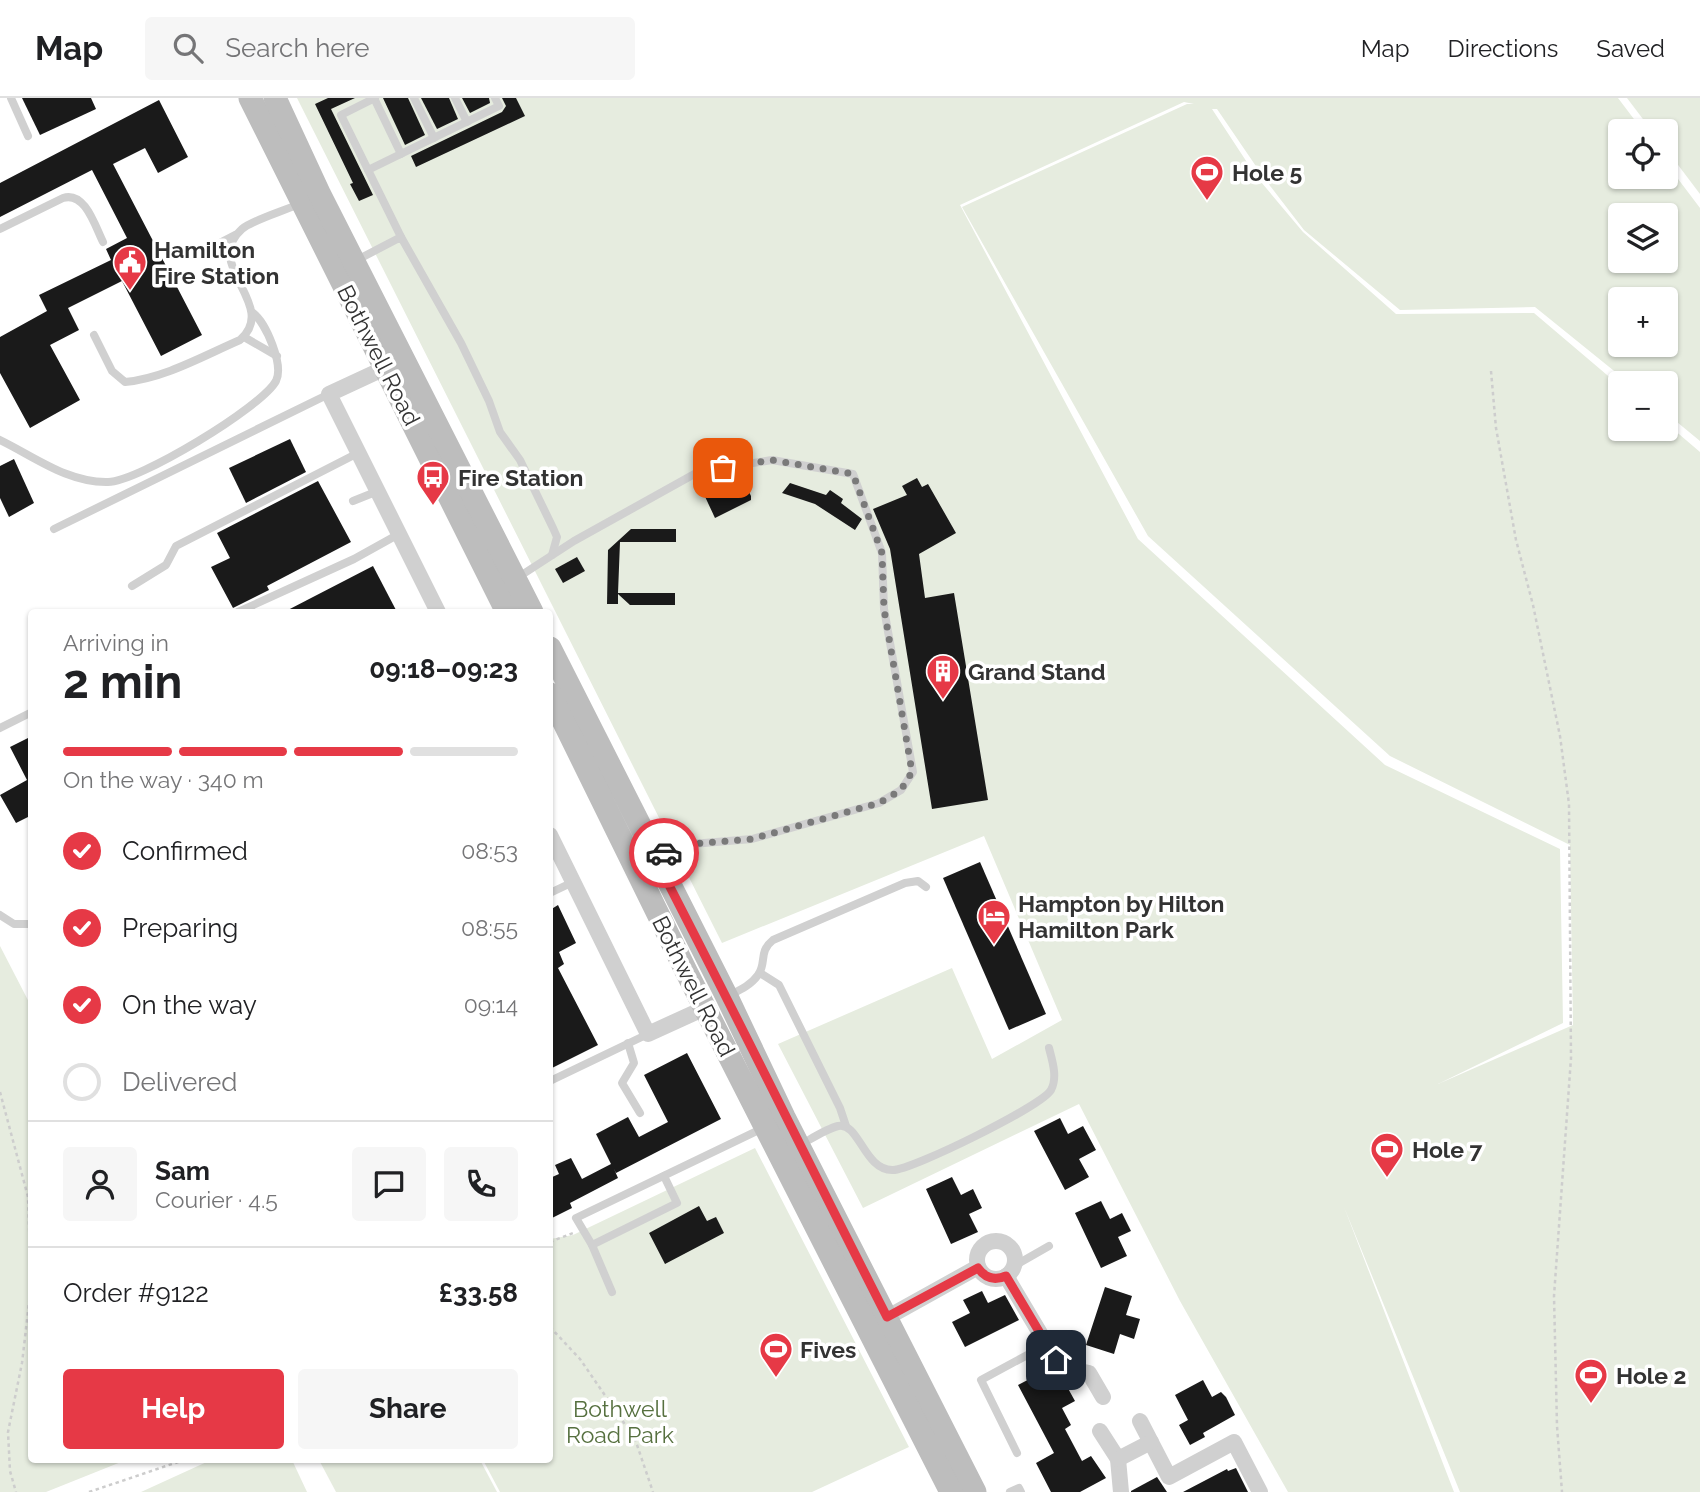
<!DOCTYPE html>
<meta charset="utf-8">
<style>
:root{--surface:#fff;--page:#f6f6f6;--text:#202124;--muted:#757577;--line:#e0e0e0;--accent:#e63946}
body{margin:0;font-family:Raleway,sans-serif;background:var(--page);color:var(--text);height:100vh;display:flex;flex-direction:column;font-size:26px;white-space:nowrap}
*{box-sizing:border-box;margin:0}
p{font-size:23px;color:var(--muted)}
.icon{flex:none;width:38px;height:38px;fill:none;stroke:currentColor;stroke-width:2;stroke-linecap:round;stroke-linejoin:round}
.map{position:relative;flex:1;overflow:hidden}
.drawer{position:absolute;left:28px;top:511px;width:525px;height:854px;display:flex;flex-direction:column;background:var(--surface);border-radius:7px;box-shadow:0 2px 5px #0004}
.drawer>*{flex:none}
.controls{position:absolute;left:1608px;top:21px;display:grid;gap:14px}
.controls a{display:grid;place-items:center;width:70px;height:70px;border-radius:7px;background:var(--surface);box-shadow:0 2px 5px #0004;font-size:35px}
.pin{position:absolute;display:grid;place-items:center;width:60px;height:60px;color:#fff;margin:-30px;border-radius:14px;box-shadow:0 4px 10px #0006}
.courier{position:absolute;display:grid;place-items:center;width:70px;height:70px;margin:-35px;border:5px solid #e63946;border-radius:50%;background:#fff;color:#222;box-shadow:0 2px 9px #0007}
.overview em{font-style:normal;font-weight:700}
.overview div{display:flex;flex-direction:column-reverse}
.overview{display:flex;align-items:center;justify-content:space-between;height:119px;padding:0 35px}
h1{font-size:46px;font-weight:700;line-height:52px}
.bar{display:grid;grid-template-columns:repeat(4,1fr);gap:10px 7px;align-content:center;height:84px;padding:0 35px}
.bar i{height:9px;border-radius:5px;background:var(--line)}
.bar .active{background:var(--accent)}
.bar p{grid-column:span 4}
.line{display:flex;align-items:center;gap:18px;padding:0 35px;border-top:2px solid var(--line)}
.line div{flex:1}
.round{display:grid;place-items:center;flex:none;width:74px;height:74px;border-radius:7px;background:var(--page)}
ol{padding:0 35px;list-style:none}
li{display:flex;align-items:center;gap:21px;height:77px}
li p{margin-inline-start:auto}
li .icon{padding:7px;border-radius:50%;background:var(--accent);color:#fff;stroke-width:4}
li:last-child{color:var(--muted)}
li i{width:38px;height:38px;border:4px solid var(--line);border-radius:50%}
.action{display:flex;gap:14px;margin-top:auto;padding:14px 35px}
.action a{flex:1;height:80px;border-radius:7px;background:var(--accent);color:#fff;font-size:28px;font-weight:700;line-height:80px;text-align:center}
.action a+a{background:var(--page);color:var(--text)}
header{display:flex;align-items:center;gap:42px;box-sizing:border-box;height:98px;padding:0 35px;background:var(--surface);border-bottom:2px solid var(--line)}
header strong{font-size:33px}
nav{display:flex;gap:38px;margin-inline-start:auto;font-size:24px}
.search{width:490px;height:63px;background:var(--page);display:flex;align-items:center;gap:18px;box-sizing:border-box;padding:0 24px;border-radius:7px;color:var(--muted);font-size:26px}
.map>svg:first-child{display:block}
.green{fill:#e6ecdf;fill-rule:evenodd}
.building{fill:#1a1a1a}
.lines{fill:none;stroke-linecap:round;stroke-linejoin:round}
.path{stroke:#cdcdcd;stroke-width:2.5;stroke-dasharray:3.5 3.5;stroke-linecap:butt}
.lane{stroke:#d0d0d0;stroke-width:8}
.street{stroke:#d0d0d0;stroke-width:16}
.secondary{stroke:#bdbdbd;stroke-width:23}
.done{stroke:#7a7a7a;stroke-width:7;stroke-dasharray:0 12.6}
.route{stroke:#e63946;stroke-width:9}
.labels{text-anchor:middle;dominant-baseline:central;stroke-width:7;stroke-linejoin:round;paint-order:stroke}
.poi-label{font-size:23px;font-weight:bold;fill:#333;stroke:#fff;text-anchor:start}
.street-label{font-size:23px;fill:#333;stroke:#fff}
.park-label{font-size:23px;fill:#56703f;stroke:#fff}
</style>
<header>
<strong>Map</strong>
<div class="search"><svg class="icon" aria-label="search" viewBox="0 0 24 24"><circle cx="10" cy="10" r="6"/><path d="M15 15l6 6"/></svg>Search here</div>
<nav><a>Map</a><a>Directions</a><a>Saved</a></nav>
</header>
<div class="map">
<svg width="1700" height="1394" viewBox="0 0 1700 1394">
<rect width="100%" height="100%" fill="#fff"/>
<g class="green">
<path d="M297,0h1321l25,33h-23v46h46v-14l34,45v233l-34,-28v-30h-37l-94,-76 -135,3 -96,-80 -40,-52 -47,-69h-5l44,67 47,56 93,82 138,-1 86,73v43h46v-6l34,29v1040h-240l-116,-285 110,285h-166l-108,-191 -101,-197 -216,104 -85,-164 174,-76 40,91 70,-39 -78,-184 -262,107zM1184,4l10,2h-7l-225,103 186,329 242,220 180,89 3,180 -135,59 125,-61 -3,-174 -175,-84 -247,-226 -178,-334zM1620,117h46v46h-46zM1620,201h46v46h-46z"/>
<polygon points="1627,0 1700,0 1700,96 1666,51 1666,33 1652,33"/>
<polygon points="0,848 31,908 32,1362 126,1362 46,1394 0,1394"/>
<polygon points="755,1050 909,1349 812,1394 500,1394 483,1362 550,1362 550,1141 573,1137"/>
<polygon points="211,1362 292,1362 307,1394 141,1394"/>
<polygon points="319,1362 480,1362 497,1394 336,1394"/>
</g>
<g class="building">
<polygon points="22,0 91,0 96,11 40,37"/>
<polygon points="328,0 355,0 331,11 373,97 359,103 350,86 353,85 315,6"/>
<polygon points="383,0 408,0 425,37 405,47"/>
<polygon points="421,0 449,0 458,21 437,31"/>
<polygon points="462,0 489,0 490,5 470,15"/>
<polygon points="502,0 516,0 525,18 416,69 411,58 502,14 506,8"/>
<polygon points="159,2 188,59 158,75 145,50 113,66 202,237 161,258 122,183 68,210 79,232 50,247 80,302 30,330 0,275 0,239 47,213 39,197 111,162 106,151 127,140 92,72 0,119 0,85"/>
<polygon points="290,341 306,374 246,405 229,370"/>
<polygon points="14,361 34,405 9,419 0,400 0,368"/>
<polygon points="739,374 751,398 751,402 715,420 701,390 730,375"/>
<polygon points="917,380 922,389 928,386 956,435 919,456 925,500 954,495 988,702 932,711 890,451 873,411 907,397 902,388"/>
<polygon points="318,383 351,444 267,488 269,492 233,510 211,469 230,460 217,435"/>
<polygon points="790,385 826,397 830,392 843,401 841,405 862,421 855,432 815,406 782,395"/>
<polygon points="631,431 676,431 676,444 620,444 618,495 675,495 675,507 630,507 618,496 618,506 607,506 608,452"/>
<polygon points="577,459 585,473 563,485 555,471"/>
<polygon points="373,468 397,514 284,514"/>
<polygon points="32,638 32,717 16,725 0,697 27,682 10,649"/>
<polygon points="980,764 1046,916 1009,932 943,780"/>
<polygon points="558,807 576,845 559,854 564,866 558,870 598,947 550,971 550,812"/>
<polygon points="687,955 721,1021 616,1075 614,1071 618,1080 570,1105 572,1110 550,1121 550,1080 559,1076 555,1067 571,1060 582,1081 611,1066 596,1036 628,1019 639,1039 668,1024 644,977"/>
<polygon points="1060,1020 1068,1036 1083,1028 1096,1052 1079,1061 1089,1079 1065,1092 1034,1033"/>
<polygon points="952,1079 961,1097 973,1091 982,1110 969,1116 978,1134 951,1146 926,1091"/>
<polygon points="1101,1103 1110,1121 1122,1115 1131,1133 1118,1139 1127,1158 1101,1170 1075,1115"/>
<polygon points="699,1108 707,1123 716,1119 724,1135 665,1166 649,1135"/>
<polygon points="1105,1189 1132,1198 1126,1217 1140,1221 1134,1241 1120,1236 1114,1256 1086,1247"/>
<polygon points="982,1193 988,1205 1005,1197 1019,1222 965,1249 952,1224 970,1215 963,1202"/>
<polygon points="1043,1274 1053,1291 1065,1285 1075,1303 1062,1310 1071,1327 1065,1331 1082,1363 1091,1358 1106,1380 1080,1394 1051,1394 1036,1365 1054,1355 1018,1287"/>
<polygon points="1203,1282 1212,1299 1221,1294 1226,1299 1235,1317 1203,1335 1205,1339 1190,1347 1179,1327 1188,1322 1175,1297"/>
<polygon points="1236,1370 1248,1394 1183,1394 1227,1371 1228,1373"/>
<polygon points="1157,1379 1167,1394 1131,1394 1131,1393"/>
</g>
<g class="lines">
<g class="path">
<polyline points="1491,273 1496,330 1516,442 1533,507 1560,638 1569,706 1571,960 1554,1198 1557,1328 1562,1394"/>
<polyline points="0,994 28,1099 31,1187 22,1265 8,1334 10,1373 16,1394"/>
<polyline points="550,1144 573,1135"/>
<polyline points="550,1229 580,1261 635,1341 653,1394"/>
<polyline points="89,1394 184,1362"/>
</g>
<g class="lane">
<polyline points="11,0 28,38"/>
<polyline points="374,0 401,56"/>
<polyline points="375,0 341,17 401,139"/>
<polyline points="414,0 434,40"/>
<polyline points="455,0 467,24"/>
<polyline points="368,72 499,8 495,0"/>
<path d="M0,131l63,-31c22,-7 32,28 40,44"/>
<polyline points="210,150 235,137"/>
<polyline points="357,162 401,139 461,245 489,303 500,334 520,362 553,430 557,439 552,457"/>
<path d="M94,237l18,36 13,11c40,-4 78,-26 115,-42 40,-35 -39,-75 2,-111 10,-9 45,-19 59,-26"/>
<polyline points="244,239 277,258"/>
<path d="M0,342c35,17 68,43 108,42 30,0 154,-75 168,-101 8,-16 -10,-58 -23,-68"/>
<polyline points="353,403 378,393"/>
<polyline points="54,431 329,296"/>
<polyline points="517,480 574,443 698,374 772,362 853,376 882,455 884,511 913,674 901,692 879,705 752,741 680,747 658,758"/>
<polyline points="132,488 166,467 176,448 358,355"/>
<polyline points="238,514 354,461 399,436"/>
<polyline points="0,630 32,614"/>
<polyline points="550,795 573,784"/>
<polyline points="0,817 14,826 32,826"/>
<polyline points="760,875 779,887 840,1010 846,1028"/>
<path d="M730,897c10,-5 21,-10 28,-20 9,-12 0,-23 15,-35l132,-57 13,-2 8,6"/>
<polyline points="628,945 634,965 622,985 640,1015"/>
<polyline points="550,983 648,936"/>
<path d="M800,1047c11,-6 26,-16 38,-19 21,-5 26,45 55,44 19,0 149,-64 158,-80 7,-13 1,-30 -2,-42"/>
<polyline points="592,1147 576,1120 763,1030"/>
<polyline points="1014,1168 1049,1148"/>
<polyline points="612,1194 592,1147 677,1105 664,1078"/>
<polyline points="1017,1355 981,1282 1046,1247"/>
<polyline points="1010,1394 1019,1390 1021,1394"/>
</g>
<g class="street">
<polyline points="385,270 329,296 438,514"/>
<polyline points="550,737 648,936 705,910"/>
<circle cx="996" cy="1162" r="19"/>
<polyline points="1006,1178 1056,1262 1065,1270 1089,1275 1103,1299"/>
<polyline points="879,1224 978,1169"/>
<polyline points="1140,1323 1169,1379 1234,1344 1260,1394"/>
<polyline points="1100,1333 1118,1361 1121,1394"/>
<polyline points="1118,1361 1151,1344"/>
</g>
<g class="secondary">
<polyline points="250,0 507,514"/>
<polyline points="275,0 320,97 532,514"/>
<polyline points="550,550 727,899 784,1019 975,1394"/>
<polyline points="550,596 687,875 951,1394"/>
</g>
</g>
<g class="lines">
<polyline class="done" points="664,755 680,747 752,741 879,705 901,692 912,674 884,511 882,455 853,376 772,362 723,370"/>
<path class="route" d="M664,755l-9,5c79,152 154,306 232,459l91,-49c7,10 16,13 28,8l50,84"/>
</g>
<defs>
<symbol id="stadium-pin" viewBox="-11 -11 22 30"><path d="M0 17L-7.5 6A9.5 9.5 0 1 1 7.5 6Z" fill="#e63946" stroke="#fff"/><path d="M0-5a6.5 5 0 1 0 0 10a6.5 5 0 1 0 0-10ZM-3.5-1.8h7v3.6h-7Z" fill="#fff"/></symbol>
<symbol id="civic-pin" viewBox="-11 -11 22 30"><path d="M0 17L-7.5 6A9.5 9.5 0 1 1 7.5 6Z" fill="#e63946" stroke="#fff"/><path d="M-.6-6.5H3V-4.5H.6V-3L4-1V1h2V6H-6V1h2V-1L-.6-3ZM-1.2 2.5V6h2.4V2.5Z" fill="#fff"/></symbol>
<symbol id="bus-pin" viewBox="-11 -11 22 30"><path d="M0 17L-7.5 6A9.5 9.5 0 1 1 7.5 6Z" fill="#e63946" stroke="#fff"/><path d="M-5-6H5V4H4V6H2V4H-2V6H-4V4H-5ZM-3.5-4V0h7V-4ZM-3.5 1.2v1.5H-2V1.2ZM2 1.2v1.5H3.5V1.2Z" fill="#fff"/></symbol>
<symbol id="building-pin" viewBox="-11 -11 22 30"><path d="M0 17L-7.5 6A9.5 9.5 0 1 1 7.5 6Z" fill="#e63946" stroke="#fff"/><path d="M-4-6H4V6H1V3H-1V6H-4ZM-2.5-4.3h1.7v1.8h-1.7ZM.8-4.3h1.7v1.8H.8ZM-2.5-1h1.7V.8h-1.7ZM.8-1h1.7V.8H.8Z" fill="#fff"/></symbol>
<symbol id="hotel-pin" viewBox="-11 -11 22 30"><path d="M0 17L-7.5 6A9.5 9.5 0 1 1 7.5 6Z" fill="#e63946" stroke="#fff"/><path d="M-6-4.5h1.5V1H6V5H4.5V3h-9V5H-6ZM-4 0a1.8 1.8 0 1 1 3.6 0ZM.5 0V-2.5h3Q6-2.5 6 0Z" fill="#fff"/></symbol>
</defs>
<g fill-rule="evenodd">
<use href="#stadium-pin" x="1188" y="55" width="38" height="52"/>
<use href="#civic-pin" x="111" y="145" width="38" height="52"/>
<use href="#bus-pin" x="414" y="360" width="38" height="52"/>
<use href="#building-pin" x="924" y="554" width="38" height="52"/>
<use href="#hotel-pin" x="975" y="799" width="38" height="52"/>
<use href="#stadium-pin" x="1368" y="1032" width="38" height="52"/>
<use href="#stadium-pin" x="757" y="1232" width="38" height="52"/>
<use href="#stadium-pin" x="1572" y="1258" width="38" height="52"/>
</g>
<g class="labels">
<g class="poi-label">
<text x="1232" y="74">Hole 5</text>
<text x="154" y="151">Hamilton<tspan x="154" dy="26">Fire Station</tspan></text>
<text x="458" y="379">Fire Station</text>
<text x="968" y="573">Grand Stand</text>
<text x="1018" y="805">Hampton by Hilton<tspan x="1018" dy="26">Hamilton Park</tspan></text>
<text x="1412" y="1051">Hole 7</text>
<text x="800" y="1251">Fives</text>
<text x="1616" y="1277">Hole 2</text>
</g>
<g class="street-label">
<text transform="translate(379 257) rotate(63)">Bothwell Road</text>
<text transform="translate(694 888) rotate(63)">Bothwell Road</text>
</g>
<g class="park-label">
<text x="620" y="1310">Bothwell<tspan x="620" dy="26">Road Park</tspan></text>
</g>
</g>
</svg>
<div class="controls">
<a><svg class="icon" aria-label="locate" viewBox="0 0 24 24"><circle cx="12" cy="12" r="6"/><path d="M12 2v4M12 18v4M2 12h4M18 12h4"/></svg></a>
<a><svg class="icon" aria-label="layers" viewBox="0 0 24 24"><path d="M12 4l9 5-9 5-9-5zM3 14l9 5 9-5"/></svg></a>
<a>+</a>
<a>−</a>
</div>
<div class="pin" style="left:723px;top:370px;background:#ea580c"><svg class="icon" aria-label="bag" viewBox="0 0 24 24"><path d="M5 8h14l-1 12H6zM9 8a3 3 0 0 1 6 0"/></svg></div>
<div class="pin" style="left:1056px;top:1262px;background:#1f2937"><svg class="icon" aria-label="home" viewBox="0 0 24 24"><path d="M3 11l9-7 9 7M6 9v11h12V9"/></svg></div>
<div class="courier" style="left:664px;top:755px"><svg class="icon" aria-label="car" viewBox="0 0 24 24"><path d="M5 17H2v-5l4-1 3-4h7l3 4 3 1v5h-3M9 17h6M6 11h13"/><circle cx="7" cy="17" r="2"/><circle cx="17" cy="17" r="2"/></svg></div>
<section class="drawer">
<div class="overview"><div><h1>2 min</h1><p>Arriving in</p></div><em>09:18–09:23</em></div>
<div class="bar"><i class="active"></i><i class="active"></i><i class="active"></i><i></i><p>On the way · 340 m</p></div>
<ol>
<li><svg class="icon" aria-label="check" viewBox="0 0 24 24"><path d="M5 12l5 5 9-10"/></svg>Confirmed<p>08:53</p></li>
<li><svg class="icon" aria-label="check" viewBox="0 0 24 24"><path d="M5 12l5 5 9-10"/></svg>Preparing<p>08:55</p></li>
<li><svg class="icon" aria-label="check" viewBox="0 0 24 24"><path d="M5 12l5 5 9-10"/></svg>On the way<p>09:14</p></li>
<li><i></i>Delivered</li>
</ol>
<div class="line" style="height:126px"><a class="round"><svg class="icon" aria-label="person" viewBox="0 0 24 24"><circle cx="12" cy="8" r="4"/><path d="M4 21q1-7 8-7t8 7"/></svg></a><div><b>Sam</b><p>Courier · 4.5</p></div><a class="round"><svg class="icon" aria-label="chat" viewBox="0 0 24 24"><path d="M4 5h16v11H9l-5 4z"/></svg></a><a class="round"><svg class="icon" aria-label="phone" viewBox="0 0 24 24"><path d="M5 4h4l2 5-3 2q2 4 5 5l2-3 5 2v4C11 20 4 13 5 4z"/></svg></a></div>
<div class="line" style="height:91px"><div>Order #9122</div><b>£33.58</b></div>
<div class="action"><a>Help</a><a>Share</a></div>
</section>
</div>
